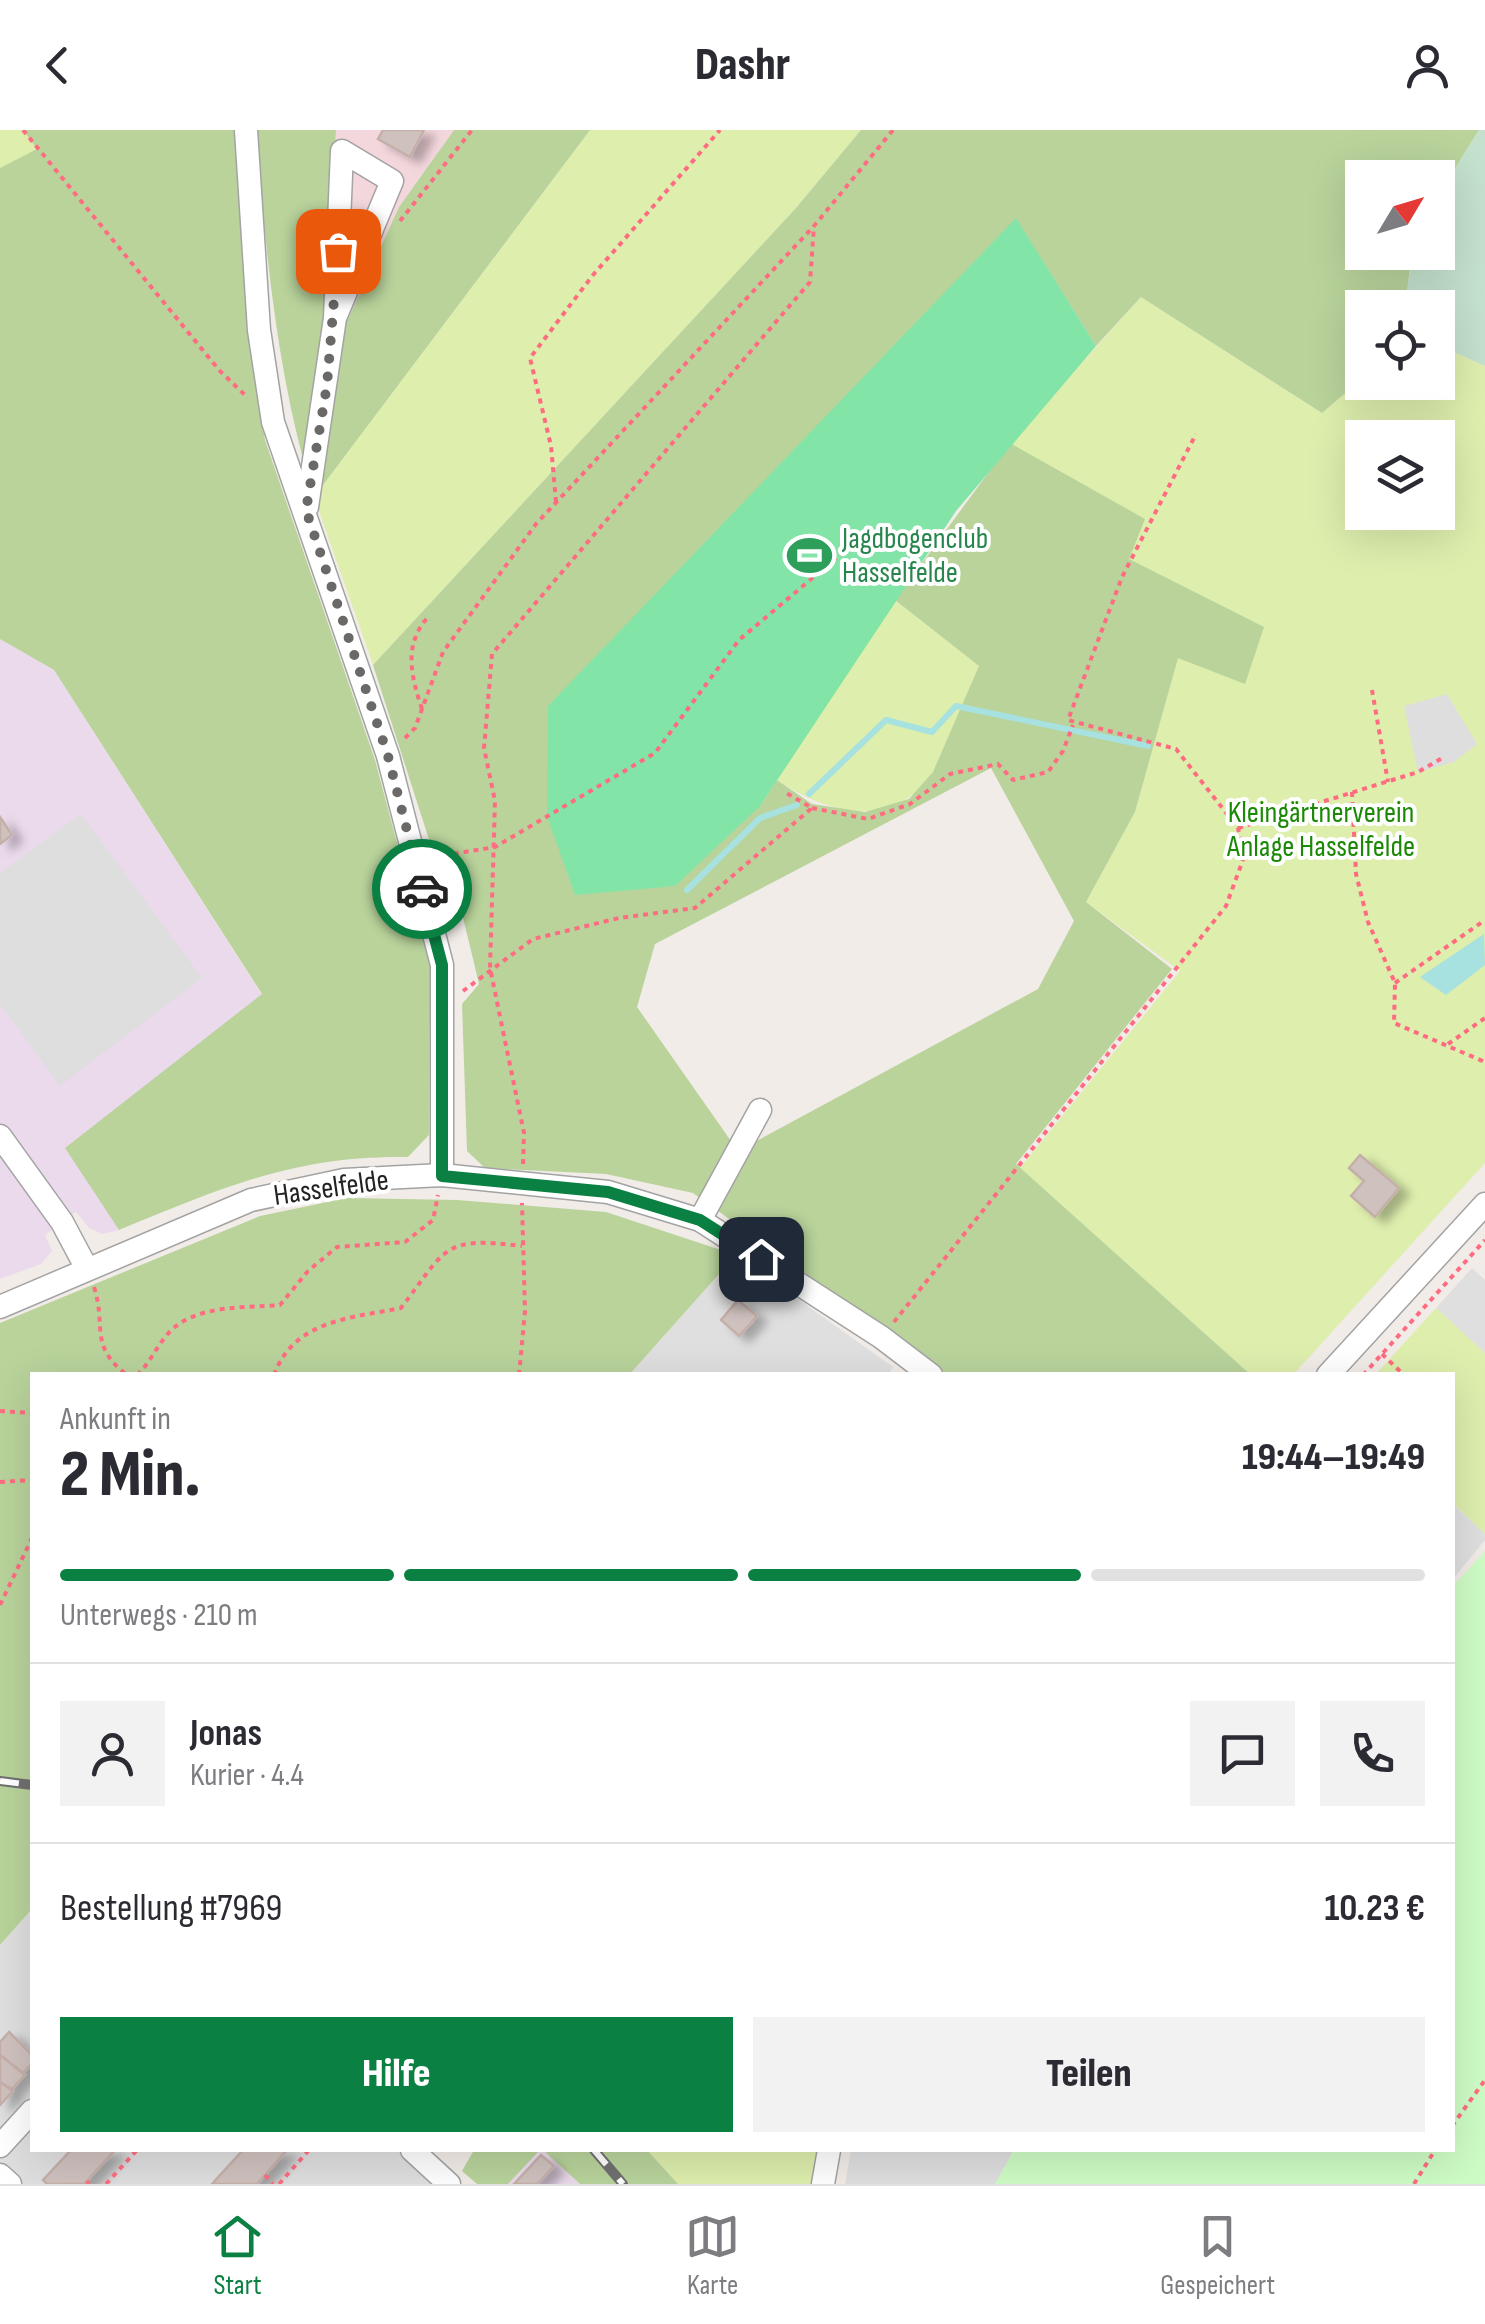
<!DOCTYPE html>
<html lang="de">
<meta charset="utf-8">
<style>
:root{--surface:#fff;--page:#f2f2f3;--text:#2b2b33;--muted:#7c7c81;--line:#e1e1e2;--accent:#0b8043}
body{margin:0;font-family:"Sofia Sans Condensed",sans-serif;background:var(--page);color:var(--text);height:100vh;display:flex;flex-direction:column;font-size:38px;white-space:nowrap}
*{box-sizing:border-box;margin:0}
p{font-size:32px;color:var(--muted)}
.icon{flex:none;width:55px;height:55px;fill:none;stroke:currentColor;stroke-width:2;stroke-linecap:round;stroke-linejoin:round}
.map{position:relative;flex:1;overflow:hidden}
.sheet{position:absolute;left:30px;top:1242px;width:1425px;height:780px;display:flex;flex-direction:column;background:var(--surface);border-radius:0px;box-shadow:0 10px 40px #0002}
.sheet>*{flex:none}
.needle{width:65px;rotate:52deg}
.fabs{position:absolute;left:1345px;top:30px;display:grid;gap:20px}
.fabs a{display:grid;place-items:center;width:110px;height:110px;border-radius:0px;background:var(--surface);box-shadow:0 10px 40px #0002;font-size:50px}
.pin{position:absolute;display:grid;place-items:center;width:85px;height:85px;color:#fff;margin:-42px;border-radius:20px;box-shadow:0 5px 15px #0006}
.courier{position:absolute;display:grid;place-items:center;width:100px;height:100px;margin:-50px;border:8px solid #0b8043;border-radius:50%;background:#fff;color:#222;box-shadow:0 2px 12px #0007}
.summary em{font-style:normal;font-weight:800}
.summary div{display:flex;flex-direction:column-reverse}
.summary{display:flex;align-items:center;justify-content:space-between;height:170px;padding:0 30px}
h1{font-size:65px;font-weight:800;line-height:75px}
.bar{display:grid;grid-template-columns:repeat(4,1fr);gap:15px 10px;align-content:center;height:120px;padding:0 30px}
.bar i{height:12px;border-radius:8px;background:var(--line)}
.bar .current{background:var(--accent)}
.bar p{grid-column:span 4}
.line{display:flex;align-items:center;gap:25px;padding:0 30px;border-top:2px solid var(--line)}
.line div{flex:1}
.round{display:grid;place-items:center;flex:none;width:105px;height:105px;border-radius:0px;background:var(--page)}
.action{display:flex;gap:20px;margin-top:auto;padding:20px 30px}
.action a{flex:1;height:115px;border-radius:0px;background:var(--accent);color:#fff;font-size:40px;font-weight:800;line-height:115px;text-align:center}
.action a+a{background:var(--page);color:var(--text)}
header{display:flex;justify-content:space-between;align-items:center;height:130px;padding:0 30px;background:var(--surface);font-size:45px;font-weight:800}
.menu{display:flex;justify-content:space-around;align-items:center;height:140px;border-top:2px solid var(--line);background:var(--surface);font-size:28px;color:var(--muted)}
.menu a{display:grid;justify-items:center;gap:5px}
.menu .current{color:var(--accent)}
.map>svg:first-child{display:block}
.residential{fill:#e0dfdf}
.commercial{fill:#f3d7dd}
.industrial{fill:#ebdaec}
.grass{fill:#ddeead;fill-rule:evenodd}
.forest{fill:#b9d39b;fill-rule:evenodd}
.wetland{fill:#c4e1cd}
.park{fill:#cefcc5}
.pitch{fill:#83e4a7}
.parking{fill:#dedede}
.water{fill:#a7e1e0}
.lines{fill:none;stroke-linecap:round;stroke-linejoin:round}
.stream{stroke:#a7e1e0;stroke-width:6}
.building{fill:#cfc1be;stroke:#c5afa9;stroke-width:2.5;filter:url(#shadow)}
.minor-casing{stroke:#a3a3a3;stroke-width:25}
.path{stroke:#ff6c81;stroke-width:4;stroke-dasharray:5 5;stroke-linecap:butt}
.minor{stroke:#fff;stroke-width:22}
.rail-casing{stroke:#707070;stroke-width:10}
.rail{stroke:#fff;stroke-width:6;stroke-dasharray:19;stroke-linecap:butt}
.done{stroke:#6b6967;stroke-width:10;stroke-dasharray:0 18}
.route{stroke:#0b8043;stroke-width:12}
.labels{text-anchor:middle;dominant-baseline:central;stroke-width:8;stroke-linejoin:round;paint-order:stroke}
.leisure-label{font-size:30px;fill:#27864d;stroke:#fff;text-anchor:start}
.park-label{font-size:30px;fill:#1c8906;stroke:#fff}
.street-label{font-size:30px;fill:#222;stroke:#fff}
</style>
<header><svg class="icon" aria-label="back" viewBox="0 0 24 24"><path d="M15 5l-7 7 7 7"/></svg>Dashr<svg class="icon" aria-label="person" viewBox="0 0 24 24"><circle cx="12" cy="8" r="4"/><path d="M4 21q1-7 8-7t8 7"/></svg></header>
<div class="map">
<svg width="1485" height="2054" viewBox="0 0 1485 2054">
<defs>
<filter id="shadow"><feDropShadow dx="10" dy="6" stdDeviation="5" flood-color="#0004"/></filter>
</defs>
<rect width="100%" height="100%" fill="#f2ece8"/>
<g class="residential">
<polygon points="736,1125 893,1237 888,1245 629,1245"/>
<polygon points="1472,1138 1485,1150 1485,1223 1436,1178"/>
<polygon points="1452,1373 1485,1404 1485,1410 1453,1449"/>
<polygon points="32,1779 32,2020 412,2020 449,2054 0,2054 0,1815"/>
<polygon points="851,2020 1014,2020 995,2054 845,2054"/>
</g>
<polygon class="commercial" points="336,0 454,0 399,77 348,190 326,177"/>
<g class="industrial">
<polygon points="0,509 54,540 262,865 66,1018 119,1100 102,1104 89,1098 76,1082 45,1105 52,1121 41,1134 0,1149"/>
<polygon points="540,2020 543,2020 580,2054 508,2054"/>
</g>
<g class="grass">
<polygon points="0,0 23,0 38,19 0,38"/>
<polygon points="590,0 861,0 796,78 373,535 314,367"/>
<path d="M1141,167l181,116 40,-34 76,3v-37l47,21v797l-192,212h-42l-231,-207 160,-197 -94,-69 49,-90 43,-155 -49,-99 -119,-115zM1362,308h76v74h-76z"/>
<path d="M895,470l84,66c-14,34 -26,76 -46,106 -39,60 -108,41 -156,8z"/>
<polygon points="1436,1178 1485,1223 1485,1404 1453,1373 1452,1245 1375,1245"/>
<polygon points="647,2020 819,2020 813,2054 678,2054"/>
</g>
<g class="forest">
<path d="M23,0h214l10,197 18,113 110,320 55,207 -1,168 -21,22c-113,-2 -186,31 -289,73l-54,-82 197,-154 -208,-324 -54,-31v-471l37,-19z"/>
<path d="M256,0h80l-10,176 22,13 51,-112 55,-77h136l-276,367c-37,-119 -48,-242 -58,-367z"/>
<path d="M861,0h618l-41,66v-18h-76v74l50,1 -7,54 -43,1v71l-40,34 -181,-116 -45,49 -80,-127 -256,587 17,-26 35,24 53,8 44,-13 24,-27 46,-106 -84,-66 115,-157 135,76 -16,40 135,68 -19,57 -67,-26 -43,154 -49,90 86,67 -156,195 235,211h-303l-255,-182 -87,-19 -121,-6 -18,-17 -5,-147 17,-20 -32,-133 -14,1 -60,-187 423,-457zM991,638l83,153 -36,68 -300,162 -101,-144 18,-63z"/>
<polygon points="347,1068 457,1070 606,1082 736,1125 629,1245 32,1245 32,1779 0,1815 0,1193 260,1086"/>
<polygon points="474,2020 540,2020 508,2054 477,2054 462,2041"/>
<polygon points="543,2020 647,2020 678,2054 580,2054"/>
</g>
<polygon class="wetland" points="1479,0 1485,0 1485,236 1438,215 1438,178 1405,177 1412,123 1438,122 1438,66"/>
<polygon class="park" points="1485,1421 1485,2054 995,2054 1014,2020 1452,2020 1453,1456"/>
<polygon class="pitch" points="1016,88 1096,216 956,381 760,676 675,756 575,765 547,686 548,576"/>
<g class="parking">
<polygon points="1447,564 1477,614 1454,632 1418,642 1404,576"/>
<polygon points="81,684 202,848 60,956 0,874 0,743"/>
</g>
<polygon class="water" points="1484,804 1485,835 1446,865 1420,847"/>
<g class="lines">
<g class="stream">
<polyline points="809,664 886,590 932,602 956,576 1148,616"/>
<polyline points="687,760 760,688 797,675"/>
</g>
</g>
<g class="building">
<polygon points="383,0 424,0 410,27 378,9"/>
<polygon points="0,687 12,705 0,714"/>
<polygon points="1360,1025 1399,1058 1375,1087 1351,1066 1364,1051 1349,1038"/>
<polygon points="738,1170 757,1186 739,1206 721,1190"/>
<polygon points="9,1902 32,1925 32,1934 23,1943 0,1925 0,1912"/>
<polygon points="0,1925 25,1945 12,1959 0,1952"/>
<polygon points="0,1952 13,1961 0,1975"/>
<polygon points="71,2020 115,2020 84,2054 47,2054 43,2050"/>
<polygon points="243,2020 287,2020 257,2054 212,2054"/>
<polygon points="541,2025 554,2036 537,2054 514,2054"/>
</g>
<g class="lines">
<defs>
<g id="minor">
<polyline points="246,0 259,200 273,292 388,626 442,835 442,1045"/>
<polyline points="307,377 335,188 342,21 392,51 335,188"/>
<polyline points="0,1006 62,1092 87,1139"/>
<polyline points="700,1090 760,980"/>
<polyline points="0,1177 251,1070 344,1050 442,1045 608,1062 700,1090 881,1207 931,1245"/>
<polyline points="1328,1245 1485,1074"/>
<polyline points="0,2016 32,1981"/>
<polyline points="412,2020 449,2054"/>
<polyline points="0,2045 10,2054"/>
<polyline points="823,2054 829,2020"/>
</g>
</defs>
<use href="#minor" class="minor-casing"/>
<g class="path">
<polyline points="23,0 219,240 248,268"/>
<polyline points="400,91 472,0"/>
<polyline points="556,372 551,316 530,228 593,145 720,0"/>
<polyline points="1372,560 1388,652"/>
<path d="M422,579c-11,-33 -19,-64 6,-92"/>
<polyline points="405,608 415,598 443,522 536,394 814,96 893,0"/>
<polyline points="1352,662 1356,744 1368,792 1395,853 1394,893 1485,932"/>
<polyline points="812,678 868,689 910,674 950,644 998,634 1013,650 1048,642 1063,621 1073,595"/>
<polyline points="1238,698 1418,642 1444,627"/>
<polyline points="434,727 495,717 655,623 739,510 855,412"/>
<polyline points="1395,853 1485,790"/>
<polyline points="463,861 533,809 619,788 695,778 812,678 783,661"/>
<polyline points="1448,914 1485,888"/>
<polyline points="523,1034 524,1003 490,838 495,671 484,618 492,524 810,152 814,96"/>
<path d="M94,1157c13,40 -6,58 33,88"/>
<polyline points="894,1192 1226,776 1244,727 1238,698 1176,619 1068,590 1122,447 1196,304"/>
<polyline points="1382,1224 1404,1245"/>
<path d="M137,1245c13,-12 18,-26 29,-39 25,-32 78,-28 114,-31l28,-34 29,-24 68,-5 28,-22 5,-25"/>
<path d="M274,1245c20,-55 77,-57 127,-67 46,-60 41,-72 121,-62"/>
<polyline points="519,1245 525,1181 522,1073"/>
<polyline points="1363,1245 1485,1110"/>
<polyline points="0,1281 32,1283"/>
<polyline points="0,1352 32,1350"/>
<polyline points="0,1475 32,1408"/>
<polyline points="1452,1996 1485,1950"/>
<polyline points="265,2045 273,2054"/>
<polyline points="87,2051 89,2054"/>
<polyline points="106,2054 137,2020"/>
<polyline points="279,2054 309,2020"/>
<polyline points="1414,2054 1435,2020"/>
</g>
<use href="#minor" class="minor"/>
<defs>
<g id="rail">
<polyline points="0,1651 32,1655"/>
<polyline points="594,2020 623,2054"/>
</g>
</defs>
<use href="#rail" class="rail-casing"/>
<use href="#rail" class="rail"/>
</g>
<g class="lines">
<polyline class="done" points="338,121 327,255 306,380 388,626 422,759"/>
<polyline class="route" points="422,759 442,835 442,1046 608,1062 700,1090 761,1129"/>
</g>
<defs>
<symbol id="stadium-bare" viewBox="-9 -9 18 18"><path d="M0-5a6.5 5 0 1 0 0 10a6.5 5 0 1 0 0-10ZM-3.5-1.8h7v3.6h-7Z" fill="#2e9e5b" stroke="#fff" stroke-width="2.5" paint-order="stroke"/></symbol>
</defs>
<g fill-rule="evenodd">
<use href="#stadium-bare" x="778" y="394" width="63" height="63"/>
</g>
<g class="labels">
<g class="leisure-label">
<text x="842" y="409">Jagdbogenclub<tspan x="842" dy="34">Hasselfelde</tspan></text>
</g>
<g class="park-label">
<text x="1321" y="683">Kleingärtnerverein<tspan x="1321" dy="34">Anlage Hasselfelde</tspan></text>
</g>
<g class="street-label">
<text transform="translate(331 1058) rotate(-8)">Hasselfelde</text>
</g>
</g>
</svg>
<div class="fabs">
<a><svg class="needle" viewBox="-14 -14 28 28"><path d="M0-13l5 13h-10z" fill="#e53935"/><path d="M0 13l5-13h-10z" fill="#7c7c81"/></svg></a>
<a><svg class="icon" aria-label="locate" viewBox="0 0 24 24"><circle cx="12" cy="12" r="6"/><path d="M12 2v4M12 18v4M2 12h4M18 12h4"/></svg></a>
<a><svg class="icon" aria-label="layers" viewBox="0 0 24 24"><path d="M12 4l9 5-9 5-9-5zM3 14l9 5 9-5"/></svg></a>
</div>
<div class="pin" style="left:338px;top:121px;background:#ea580c"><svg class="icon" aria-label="bag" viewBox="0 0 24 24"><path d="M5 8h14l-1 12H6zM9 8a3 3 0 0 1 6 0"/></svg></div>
<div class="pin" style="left:761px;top:1129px;background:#1f2937"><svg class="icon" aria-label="home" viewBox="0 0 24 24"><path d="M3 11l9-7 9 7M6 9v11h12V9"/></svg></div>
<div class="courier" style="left:422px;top:759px"><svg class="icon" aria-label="car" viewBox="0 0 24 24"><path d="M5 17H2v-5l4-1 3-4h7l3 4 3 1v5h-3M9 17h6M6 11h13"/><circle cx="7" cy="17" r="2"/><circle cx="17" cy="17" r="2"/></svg></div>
<section class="sheet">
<div class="summary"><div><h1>2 Min.</h1><p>Ankunft in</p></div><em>19:44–19:49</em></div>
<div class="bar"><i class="current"></i><i class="current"></i><i class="current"></i><i></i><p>Unterwegs · 210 m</p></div>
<div class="line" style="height:180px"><a class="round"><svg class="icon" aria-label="person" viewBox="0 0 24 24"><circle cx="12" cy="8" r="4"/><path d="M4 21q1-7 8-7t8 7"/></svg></a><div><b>Jonas</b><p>Kurier · 4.4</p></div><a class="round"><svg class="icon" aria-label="chat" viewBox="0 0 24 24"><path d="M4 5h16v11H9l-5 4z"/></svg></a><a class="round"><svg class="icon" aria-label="phone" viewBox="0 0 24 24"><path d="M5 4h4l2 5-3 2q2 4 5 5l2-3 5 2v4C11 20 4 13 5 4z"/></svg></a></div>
<div class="line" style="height:130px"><div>Bestellung #7969</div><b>10.23 €</b></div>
<div class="action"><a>Hilfe</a><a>Teilen</a></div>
</section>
</div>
<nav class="menu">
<a class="current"><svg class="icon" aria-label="home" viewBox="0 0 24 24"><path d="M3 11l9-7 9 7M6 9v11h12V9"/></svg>Start</a>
<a><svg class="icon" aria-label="map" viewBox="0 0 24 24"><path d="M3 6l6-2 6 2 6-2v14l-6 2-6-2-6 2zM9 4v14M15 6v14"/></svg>Karte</a>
<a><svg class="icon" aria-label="saved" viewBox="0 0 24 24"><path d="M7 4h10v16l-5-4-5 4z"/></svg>Gespeichert</a>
</nav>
